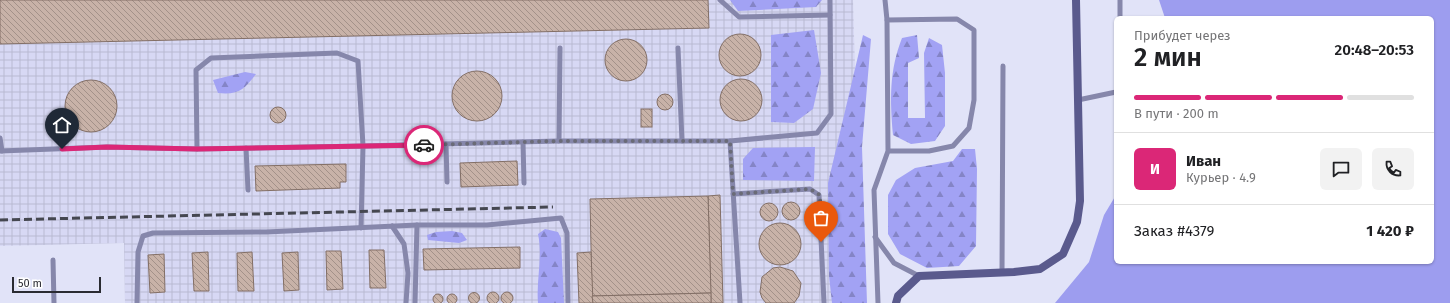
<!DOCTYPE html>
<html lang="ru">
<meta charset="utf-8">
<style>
:root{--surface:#fff;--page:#f2f2f2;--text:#202124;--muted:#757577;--line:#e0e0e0;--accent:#db2777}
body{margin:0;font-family:"Fira Sans",sans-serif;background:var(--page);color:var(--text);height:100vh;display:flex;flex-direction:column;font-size:15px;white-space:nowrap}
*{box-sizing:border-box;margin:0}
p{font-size:13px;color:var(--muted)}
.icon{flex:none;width:22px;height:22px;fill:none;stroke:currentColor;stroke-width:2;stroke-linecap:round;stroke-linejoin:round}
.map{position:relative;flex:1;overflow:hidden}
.drawer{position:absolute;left:1114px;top:16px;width:320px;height:248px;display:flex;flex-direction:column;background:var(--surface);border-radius:6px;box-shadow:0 1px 3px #0004}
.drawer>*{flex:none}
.scale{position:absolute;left:12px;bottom:10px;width:89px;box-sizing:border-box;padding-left:4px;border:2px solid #2a2b32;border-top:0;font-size:11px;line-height:14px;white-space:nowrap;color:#2a2b32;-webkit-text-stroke:3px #fff;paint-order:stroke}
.pin{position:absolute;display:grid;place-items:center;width:34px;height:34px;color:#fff;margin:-41px -17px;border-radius:50% 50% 50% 0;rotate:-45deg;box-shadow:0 0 4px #0007}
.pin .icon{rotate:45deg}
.courier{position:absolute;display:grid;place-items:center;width:40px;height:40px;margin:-20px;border:3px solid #db2777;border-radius:50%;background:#fff;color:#222;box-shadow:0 1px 5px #0007}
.summary em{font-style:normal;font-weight:600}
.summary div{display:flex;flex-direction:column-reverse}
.summary{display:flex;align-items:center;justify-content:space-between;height:68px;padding:0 20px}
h1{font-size:26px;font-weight:600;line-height:30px}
.bar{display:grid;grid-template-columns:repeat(4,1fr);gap:6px 4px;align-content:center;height:48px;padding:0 20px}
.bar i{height:5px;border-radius:3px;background:var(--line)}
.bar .on{background:var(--accent)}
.bar p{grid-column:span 4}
.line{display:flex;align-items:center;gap:10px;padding:0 20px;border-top:1px solid var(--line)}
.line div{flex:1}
.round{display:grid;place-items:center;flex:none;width:42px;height:42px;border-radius:6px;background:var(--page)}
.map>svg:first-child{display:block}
.industrial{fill:url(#industrial-grid)}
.forest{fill:url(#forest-firs)}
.water{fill:#9d9def}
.building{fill:url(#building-back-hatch);stroke:#836f66}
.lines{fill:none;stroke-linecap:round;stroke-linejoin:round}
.lane{stroke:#8687ab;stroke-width:5}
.secondary{stroke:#5a5a8d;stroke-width:8}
.rail{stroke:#454750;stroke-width:3;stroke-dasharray:8 4;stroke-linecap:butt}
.done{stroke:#6a6b77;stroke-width:4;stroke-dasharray:0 7.2}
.route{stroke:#db2777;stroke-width:5}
</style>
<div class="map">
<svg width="1450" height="303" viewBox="0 0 1450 303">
<defs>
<pattern id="industrial-grid" width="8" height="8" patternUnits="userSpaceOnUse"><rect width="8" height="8" fill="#d7d8f4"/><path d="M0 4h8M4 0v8" fill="none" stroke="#b9bad2"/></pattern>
<pattern id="forest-firs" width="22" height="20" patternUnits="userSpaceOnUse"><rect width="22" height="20" fill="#a2a2f4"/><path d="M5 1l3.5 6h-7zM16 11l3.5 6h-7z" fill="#8484c6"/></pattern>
<pattern id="building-back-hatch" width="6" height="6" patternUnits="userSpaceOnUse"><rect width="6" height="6" fill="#c8b2a8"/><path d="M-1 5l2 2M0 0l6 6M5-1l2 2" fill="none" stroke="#a39189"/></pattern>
</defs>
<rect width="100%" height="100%" fill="#e1e3f8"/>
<polygon class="industrial" points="0,0 853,0 857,135 843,303 125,303 124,243 0,246"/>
<g class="forest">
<polygon points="730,0 822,0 816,7 738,11"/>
<polygon points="814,30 821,73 813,109 794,123 771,122 771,35"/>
<polygon points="863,35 871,39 862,147 867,303 832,303 829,276 828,183"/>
<path d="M917,35l2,23 -11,5v55h17l-1,-65 5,-15 13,7 3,28v53l-10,15 -24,3 -18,-9c-3,-35 -4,-64 9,-97z"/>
<path d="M245,72l11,2c-12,16 -18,21 -38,19l-5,-13z"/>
<polygon points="815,147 814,181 743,180 743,159 753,148"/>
<polygon points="962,149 975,149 977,169 976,246 959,266 927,268 900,254 888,234 888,195 896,180 915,168 953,161"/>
<path d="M545,229l13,3 3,6 3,65h-26c-2,-23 5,-46 0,-69z"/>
<polygon points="452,231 462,233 467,240 459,243 428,240 427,235 436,232"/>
</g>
<polygon class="water" points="1159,0 1450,0 1450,303 1055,303 1089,262 1104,215 1116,195 1116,262 1432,262 1432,18 1165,18"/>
<g class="building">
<polygon points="0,0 708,0 709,28 0,44"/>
<circle cx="740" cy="55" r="21"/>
<circle cx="626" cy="60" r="21"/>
<circle cx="477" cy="96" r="25"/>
<circle cx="741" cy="100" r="21"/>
<circle cx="91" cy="106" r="26"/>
<circle cx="665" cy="102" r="8"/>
<circle cx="278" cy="115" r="8"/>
<rect x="641" y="109" width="11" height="18"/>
<polygon points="517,161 518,185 461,187 460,163"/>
<polygon points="346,164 346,182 340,182 340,188 256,191 255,166"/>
<polygon points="720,195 723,303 711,303 708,196"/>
<polygon points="708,196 711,293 592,296 590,199"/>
<circle cx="791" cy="211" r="9"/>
<circle cx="769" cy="212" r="9"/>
<circle cx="780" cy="244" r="21"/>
<polygon points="520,247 520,268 424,270 423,249"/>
<polygon points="369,250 384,250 386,288 370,288"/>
<polygon points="326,251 341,251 343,289 327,290"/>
<polygon points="208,252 209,291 194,291 192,253"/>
<polygon points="252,252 254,291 238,291 237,253"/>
<polygon points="298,252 299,290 284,291 282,253"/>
<polygon points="591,252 593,303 579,303 577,253"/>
<polygon points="164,254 165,292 150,293 148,255"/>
<polygon points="780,267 793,271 801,283 799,296 794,303 766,303 762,298 760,292 762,277 773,268"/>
<circle cx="493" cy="298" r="6"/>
<circle cx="507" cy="298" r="6"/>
<circle cx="474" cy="298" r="5.5"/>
<polygon points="711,293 711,303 593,303 592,296"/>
<circle cx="452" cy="299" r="5"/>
<circle cx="438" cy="299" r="5"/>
</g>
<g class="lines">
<g class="lane">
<polyline points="720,0 739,17 830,15"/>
<polyline points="885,0 887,20"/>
<polyline points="1120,0 1120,18"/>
<polyline points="678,48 682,141"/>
<polyline points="1078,100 1116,92"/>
<polyline points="0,138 2,151"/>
<polyline points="559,141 560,48"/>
<polyline points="730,141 740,303"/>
<polyline points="523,142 524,183"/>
<polyline points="446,144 447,182"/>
<polyline points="246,148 248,190"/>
<polyline points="197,149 196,70 211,58 337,53 358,61 363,146 361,228"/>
<polyline points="0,151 107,147 197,149 363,146 559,141 730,141 817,133 831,114 830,0"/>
<polyline points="733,194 810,189 819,195 824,303"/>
<polyline points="392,226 404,244 408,273 406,303"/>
<polyline points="875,237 894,263 919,276"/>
<polyline points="53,260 54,303"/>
<polyline points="1002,273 1003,66"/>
<polyline points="137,303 138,252 143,236 153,233 266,232 417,225 487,225 561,218 567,233 568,303"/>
<polyline points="415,303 417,225"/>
<polyline points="878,303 874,190 888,151 887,20 957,19 974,30 974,100 969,128 953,146 929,151 888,151"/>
</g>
<polyline class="secondary" points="896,303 898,296 919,276 1014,272 1040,269 1063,254 1077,222 1080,201 1076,0"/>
<polyline class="rail" points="0,220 553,207"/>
</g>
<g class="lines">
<polyline class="done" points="424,145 559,141 730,141 733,194 810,189 820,195 821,242"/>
<polyline class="route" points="62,149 107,147 197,149 424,145"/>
</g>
</svg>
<div class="scale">50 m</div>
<div class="pin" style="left:821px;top:242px;background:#ea580c"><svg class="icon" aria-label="bag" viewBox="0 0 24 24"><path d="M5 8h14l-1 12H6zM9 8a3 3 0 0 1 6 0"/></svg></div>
<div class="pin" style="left:62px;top:149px;background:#1f2937"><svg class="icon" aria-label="home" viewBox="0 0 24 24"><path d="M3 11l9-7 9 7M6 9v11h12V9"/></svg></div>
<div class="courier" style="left:424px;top:145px"><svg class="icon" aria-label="car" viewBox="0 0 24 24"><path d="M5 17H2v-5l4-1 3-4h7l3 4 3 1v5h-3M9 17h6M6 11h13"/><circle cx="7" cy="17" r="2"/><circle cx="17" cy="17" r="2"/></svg></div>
<section class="drawer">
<div class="summary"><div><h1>2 мин</h1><p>Прибудет через</p></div><em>20:48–20:53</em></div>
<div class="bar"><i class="on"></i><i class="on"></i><i class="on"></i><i></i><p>В пути · 200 m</p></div>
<div class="line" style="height:72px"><b class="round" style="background:var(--accent);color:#fff">И</b><div><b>Иван</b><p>Курьер · 4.9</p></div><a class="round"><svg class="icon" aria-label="chat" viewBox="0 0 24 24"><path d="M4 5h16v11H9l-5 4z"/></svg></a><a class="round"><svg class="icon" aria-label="phone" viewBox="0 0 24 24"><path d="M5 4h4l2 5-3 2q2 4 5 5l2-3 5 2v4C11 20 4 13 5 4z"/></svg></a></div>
<div class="line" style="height:52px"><div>Заказ #4379</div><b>1 420 ₽</b></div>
</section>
</div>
